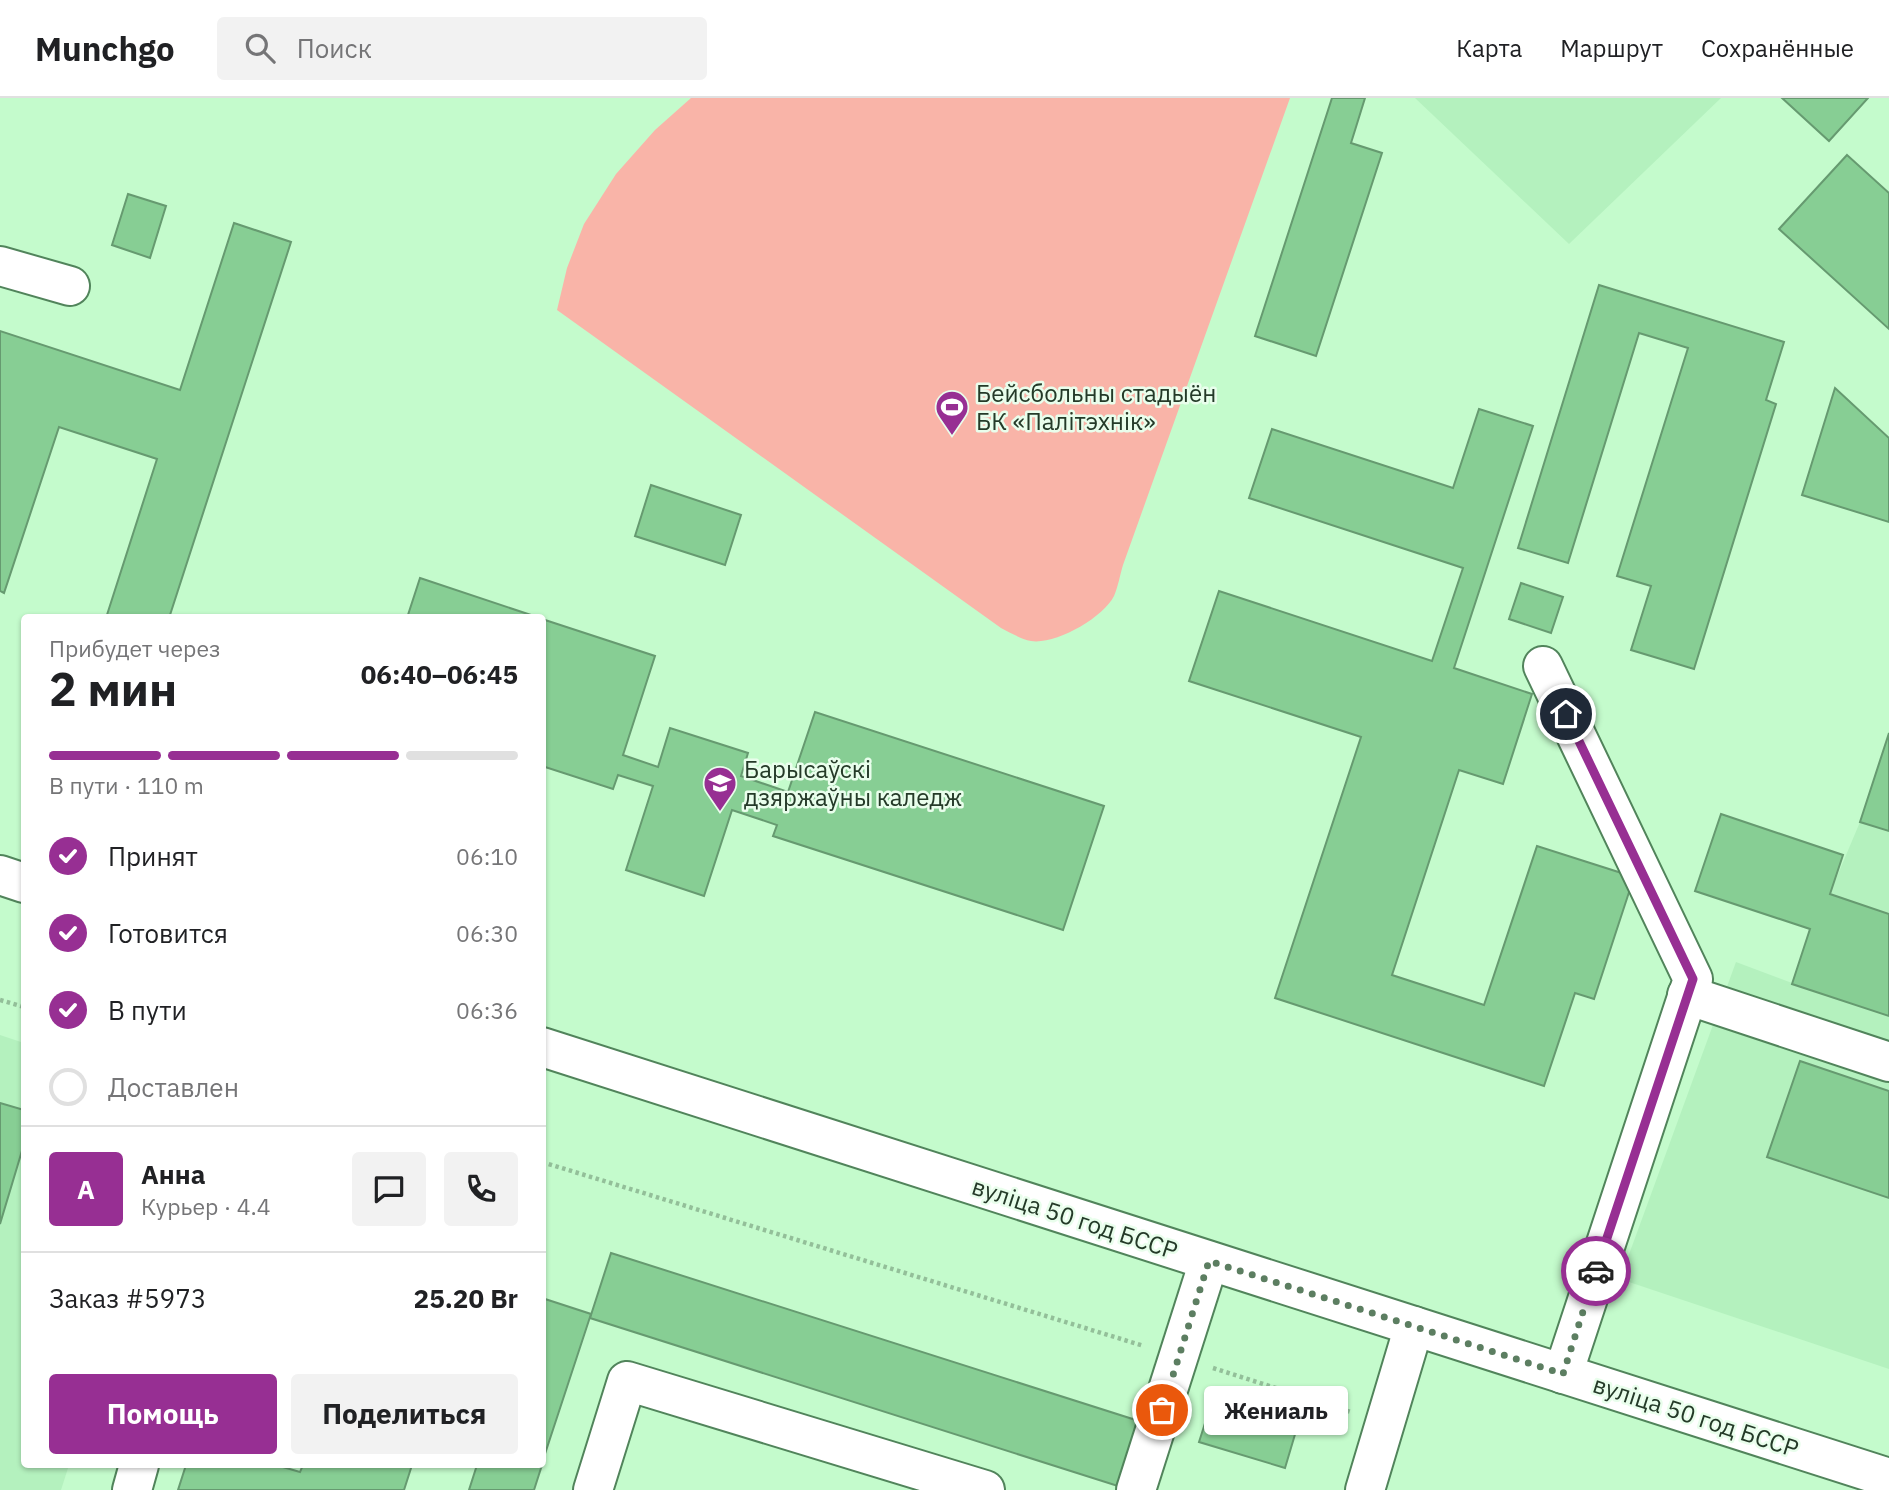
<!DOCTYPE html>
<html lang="ru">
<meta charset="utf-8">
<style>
:root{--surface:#fff;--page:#f2f2f2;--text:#202124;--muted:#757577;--line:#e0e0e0;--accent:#972f93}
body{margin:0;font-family:"IBM Plex Sans",sans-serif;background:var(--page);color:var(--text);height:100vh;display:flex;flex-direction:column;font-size:26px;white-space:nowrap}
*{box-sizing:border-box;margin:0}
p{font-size:23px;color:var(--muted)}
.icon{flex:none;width:38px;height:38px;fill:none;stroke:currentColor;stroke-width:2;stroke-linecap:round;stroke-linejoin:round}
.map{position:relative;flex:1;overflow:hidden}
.details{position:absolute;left:21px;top:516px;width:525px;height:854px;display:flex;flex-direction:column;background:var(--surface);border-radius:7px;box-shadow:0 2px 5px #0004}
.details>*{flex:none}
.pin{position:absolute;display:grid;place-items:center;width:60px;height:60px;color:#fff;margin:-30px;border:4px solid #fff;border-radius:50%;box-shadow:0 2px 7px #0007}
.courier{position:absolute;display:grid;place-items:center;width:70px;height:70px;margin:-35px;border:5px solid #972f93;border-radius:50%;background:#fff;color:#222;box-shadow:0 2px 9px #0007}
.bubble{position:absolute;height:49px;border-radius:7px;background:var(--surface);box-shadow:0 2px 5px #0004;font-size:23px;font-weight:700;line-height:49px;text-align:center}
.headline em{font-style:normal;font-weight:700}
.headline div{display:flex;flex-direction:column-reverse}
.headline{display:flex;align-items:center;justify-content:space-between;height:119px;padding:0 28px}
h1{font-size:46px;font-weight:700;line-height:52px}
.bar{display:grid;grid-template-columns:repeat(4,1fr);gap:10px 7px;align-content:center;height:84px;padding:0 28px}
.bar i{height:9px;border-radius:5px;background:var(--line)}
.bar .active{background:var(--accent)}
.bar p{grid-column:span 4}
.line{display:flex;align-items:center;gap:18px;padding:0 28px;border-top:2px solid var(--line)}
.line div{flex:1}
.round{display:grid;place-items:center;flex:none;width:74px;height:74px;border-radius:7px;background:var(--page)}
ol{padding:0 28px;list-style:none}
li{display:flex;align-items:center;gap:21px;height:77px}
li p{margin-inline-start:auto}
li .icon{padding:7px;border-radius:50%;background:var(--accent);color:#fff;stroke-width:4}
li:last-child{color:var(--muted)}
li i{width:38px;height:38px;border:4px solid var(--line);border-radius:50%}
.cta{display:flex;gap:14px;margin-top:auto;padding:14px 28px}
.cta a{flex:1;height:80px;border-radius:7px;background:var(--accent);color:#fff;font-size:28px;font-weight:700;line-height:80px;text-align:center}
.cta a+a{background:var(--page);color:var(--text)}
header{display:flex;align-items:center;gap:42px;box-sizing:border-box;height:98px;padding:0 35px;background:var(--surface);border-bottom:2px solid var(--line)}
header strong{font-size:33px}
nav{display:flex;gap:38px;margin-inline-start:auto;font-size:24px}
.search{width:490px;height:63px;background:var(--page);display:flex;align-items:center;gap:18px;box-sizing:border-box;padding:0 24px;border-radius:7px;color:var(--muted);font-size:26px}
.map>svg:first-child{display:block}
.built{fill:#b4f1be}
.green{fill:#f9b4a8}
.building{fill:#87ce94;stroke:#669a70;stroke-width:2}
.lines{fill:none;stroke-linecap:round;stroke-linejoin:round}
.minor-casing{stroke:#51845b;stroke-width:42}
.path{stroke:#93bf99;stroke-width:4.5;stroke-dasharray:3.5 3.5;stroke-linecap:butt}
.minor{stroke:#fff;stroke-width:38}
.done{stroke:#5c7e61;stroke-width:7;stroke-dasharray:0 12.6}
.route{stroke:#972f93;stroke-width:9}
.labels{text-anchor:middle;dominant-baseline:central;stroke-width:5;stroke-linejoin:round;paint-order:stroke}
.poi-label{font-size:24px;fill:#243a28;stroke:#e9feec;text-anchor:start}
.street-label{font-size:24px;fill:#243a28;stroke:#e9feec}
</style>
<header>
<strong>Munchgo</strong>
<div class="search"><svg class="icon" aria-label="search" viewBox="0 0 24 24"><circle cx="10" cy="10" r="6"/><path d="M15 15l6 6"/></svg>Поиск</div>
<nav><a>Карта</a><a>Маршрут</a><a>Сохранённые</a></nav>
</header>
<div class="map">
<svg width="1889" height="1392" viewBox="0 0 1889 1392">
<rect width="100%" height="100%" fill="#c4fbcc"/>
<g class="built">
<polygon points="1415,0 1721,0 1569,146"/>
<polygon points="1860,724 1889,733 1889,1271 1620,1181 1736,864 1792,885"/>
<polygon points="0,937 24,945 24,1367 69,1367 61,1392 0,1392"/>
</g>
<path class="green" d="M691,0h599l-167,467c-3,10 -5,22 -9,31 -11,22 -59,49 -83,45 -10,-2 -20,-8 -30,-13l-444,-318 10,-42 17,-44 32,-50 39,-44z"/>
<g class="building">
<polygon points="1332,0 1365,0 1351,45 1382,55 1316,258 1255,238"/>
<polygon points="1782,0 1868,0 1829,43"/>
<polygon points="1847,57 1889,95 1889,231 1779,131"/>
<polygon points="128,96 166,108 150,160 112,147"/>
<polygon points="234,125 291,144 169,520 106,520 157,361 59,329 4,495 0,493 0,233 180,292"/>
<polygon points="1599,187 1784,244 1766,302 1776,306 1694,571 1631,552 1651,488 1617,478 1688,250 1639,235 1568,465 1518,450"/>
<polygon points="1835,290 1889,340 1889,424 1802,397"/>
<polygon points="1479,311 1533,328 1454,570 1532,596 1503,686 1459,672 1392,877 1484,907 1537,748 1634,779 1594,901 1575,895 1544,988 1275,900 1361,639 1189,583 1219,493 1432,563 1463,470 1249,400 1272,331 1453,390"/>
<polygon points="651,387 741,417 725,467 635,438"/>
<polygon points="420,480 540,520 407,520"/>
<polygon points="1521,485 1563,499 1551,535 1509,521"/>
<polygon points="542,521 655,558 623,657 658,669 670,630 748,655 741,678 788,694 815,614 1104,708 1063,832 773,738 777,727 732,712 704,798 626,772 653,688 618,677 613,691 542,668"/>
<polygon points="1889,635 1889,733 1860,724"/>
<polygon points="1721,716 1843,757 1830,796 1889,816 1889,918 1792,886 1810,831 1695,793"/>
<polygon points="1800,963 1889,993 1889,1100 1767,1059"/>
<polygon points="0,1005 24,1012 24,1046 0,1126"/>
<polygon points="611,1155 1142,1324 1121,1389 590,1220"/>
<polygon points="542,1200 591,1216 542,1365"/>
<polygon points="1214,1297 1299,1323 1285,1370 1199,1344"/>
<polygon points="186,1367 276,1367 300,1374 303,1367 412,1367 404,1392 178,1392"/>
<polygon points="477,1367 542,1367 534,1392 469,1392"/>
</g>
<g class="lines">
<defs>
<g id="minor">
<polyline points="0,168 70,188"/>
<polyline points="1543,568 1693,881 1563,1276"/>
<polyline points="0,777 24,785"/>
<polyline points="1687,897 1889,964"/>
<polyline points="542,949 1889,1380"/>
<polyline points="132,1392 139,1367"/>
<polyline points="593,1392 627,1283 985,1392"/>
<polyline points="1136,1392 1209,1163"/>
<polyline points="1365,1392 1414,1228"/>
</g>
</defs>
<use href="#minor" class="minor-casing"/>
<g class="path">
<polyline points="0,902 24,909"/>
<polyline points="542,1064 1144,1248"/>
<polyline points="1213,1270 1351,1314"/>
</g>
<use href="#minor" class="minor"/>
</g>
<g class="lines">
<polyline class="done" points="1162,1312 1209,1163 1563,1276 1596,1173"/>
<polyline class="route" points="1566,616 1693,881 1596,1173"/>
</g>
<defs>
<symbol id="stadium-pin" viewBox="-11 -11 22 30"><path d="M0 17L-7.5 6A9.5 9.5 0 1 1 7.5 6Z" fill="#972f93" stroke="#e9feec"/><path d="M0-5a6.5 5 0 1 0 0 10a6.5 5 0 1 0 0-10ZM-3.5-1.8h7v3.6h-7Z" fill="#fff"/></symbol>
<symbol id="university-pin" viewBox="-11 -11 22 30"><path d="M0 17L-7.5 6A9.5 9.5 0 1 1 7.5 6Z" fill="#972f93" stroke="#e9feec"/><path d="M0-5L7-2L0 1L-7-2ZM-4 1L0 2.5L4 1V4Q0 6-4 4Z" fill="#fff"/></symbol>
</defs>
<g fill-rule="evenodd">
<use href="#stadium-pin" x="933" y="290" width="38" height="52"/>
<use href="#university-pin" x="701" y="666" width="38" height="52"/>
</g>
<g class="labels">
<g class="poi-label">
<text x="976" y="295">Бейсбольны стадыён<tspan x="976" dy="28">БК «Палітэхнік»</tspan></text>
<text x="744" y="671">Барысаўскі<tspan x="744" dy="28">дзяржаўны каледж</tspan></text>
</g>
<g class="street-label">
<text transform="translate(1075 1120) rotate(18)">вуліца 50 год БССР</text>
<text transform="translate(1696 1318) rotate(18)">вуліца 50 год БССР</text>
</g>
</g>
</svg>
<div class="pin" style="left:1162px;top:1312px;background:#ea580c"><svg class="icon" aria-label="bag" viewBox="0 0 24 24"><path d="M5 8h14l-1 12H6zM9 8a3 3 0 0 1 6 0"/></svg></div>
<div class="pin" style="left:1566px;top:616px;background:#1f2937"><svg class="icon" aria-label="home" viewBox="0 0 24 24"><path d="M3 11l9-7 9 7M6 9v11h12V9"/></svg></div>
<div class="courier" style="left:1596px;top:1173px"><svg class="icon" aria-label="car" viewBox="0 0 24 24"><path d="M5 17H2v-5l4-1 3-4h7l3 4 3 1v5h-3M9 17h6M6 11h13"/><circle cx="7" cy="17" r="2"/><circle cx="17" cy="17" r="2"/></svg></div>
<div class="bubble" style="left:1204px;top:1288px;width:144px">Жениаль</div>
<section class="details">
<div class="headline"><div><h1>2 мин</h1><p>Прибудет через</p></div><em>06:40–06:45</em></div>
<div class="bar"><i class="active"></i><i class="active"></i><i class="active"></i><i></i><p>В пути · 110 m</p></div>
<ol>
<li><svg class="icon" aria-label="check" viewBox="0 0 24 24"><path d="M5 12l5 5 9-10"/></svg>Принят<p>06:10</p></li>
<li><svg class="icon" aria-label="check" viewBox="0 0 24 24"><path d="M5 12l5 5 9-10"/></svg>Готовится<p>06:30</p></li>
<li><svg class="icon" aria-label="check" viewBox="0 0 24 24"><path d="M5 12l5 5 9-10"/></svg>В пути<p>06:36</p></li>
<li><i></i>Доставлен</li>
</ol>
<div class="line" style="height:126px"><b class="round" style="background:var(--accent);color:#fff">А</b><div><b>Анна</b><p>Курьер · 4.4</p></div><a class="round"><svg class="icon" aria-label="chat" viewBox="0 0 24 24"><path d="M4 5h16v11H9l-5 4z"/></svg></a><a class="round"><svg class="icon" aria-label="phone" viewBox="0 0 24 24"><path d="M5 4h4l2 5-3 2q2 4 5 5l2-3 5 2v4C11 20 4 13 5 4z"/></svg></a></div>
<div class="line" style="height:91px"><div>Заказ #5973</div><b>25.20 Br</b></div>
<div class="cta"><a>Помощь</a><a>Поделиться</a></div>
</section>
</div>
